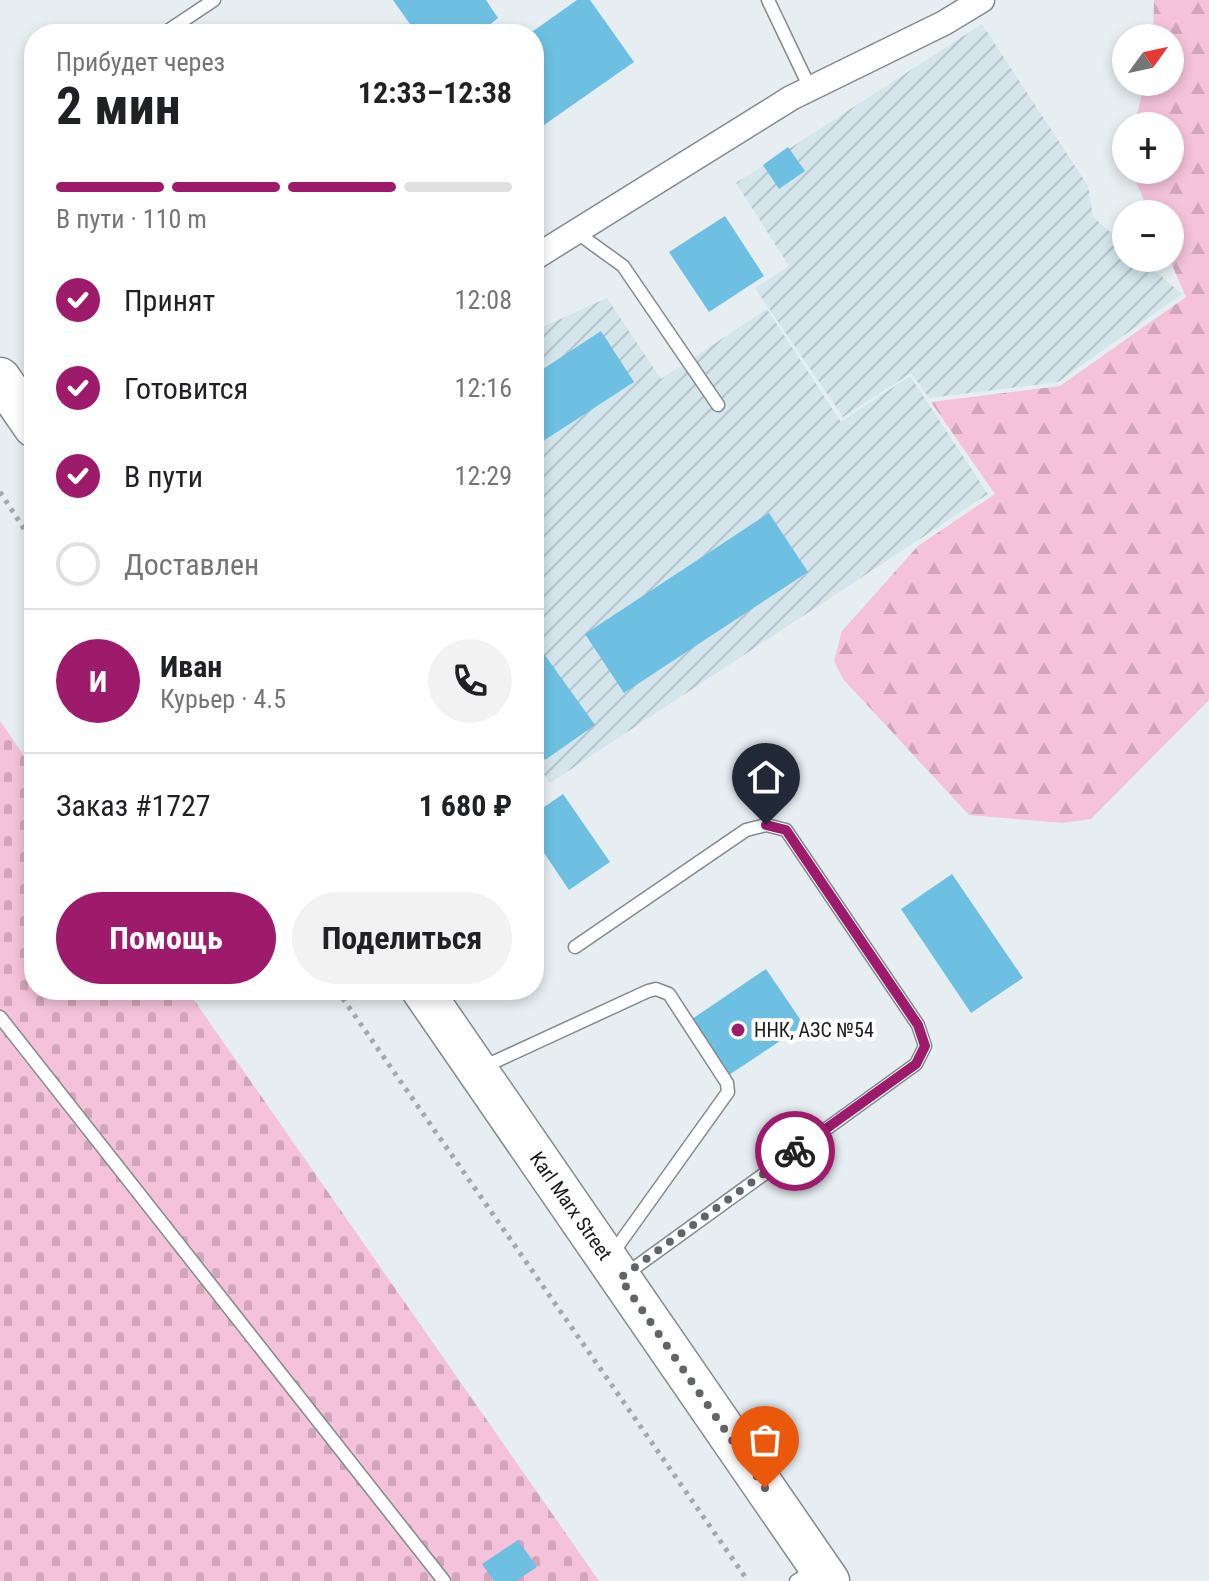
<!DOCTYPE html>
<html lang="ru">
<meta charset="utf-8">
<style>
:root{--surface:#fff;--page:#f2f2f2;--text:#202124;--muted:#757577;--line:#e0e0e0;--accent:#9e1b6c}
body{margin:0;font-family:"Roboto Condensed",sans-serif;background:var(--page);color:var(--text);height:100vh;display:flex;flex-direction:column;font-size:30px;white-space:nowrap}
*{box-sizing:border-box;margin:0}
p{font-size:26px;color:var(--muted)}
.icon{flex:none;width:44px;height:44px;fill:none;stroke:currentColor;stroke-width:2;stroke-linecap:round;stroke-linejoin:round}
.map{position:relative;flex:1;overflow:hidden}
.side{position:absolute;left:24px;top:24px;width:520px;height:976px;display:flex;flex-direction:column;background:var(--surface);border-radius:32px;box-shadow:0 4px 12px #0003}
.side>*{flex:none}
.needle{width:52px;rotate:57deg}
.tools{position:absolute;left:1112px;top:24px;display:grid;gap:16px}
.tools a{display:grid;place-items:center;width:72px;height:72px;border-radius:50%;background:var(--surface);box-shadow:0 4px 12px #0003;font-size:40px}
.pin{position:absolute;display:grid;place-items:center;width:68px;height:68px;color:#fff;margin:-82px -34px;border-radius:50% 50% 50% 0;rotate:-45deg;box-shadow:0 0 8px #0007}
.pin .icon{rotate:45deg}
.courier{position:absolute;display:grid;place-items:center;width:80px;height:80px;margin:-40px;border:6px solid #9e1b6c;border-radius:50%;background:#fff;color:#222;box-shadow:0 2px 10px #0007}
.overview em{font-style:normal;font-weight:700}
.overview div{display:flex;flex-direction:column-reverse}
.overview{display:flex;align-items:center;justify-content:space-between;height:136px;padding:0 32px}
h1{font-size:52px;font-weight:700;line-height:60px}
.bar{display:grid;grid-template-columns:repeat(4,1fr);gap:12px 8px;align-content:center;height:96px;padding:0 32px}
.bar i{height:10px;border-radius:6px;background:var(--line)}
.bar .on{background:var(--accent)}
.bar p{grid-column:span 4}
.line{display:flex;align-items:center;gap:20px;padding:0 32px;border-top:2px solid var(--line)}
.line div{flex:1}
.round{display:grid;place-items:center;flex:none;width:84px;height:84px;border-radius:42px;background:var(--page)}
ol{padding:0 32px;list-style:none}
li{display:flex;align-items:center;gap:24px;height:88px}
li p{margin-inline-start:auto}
li .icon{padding:8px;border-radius:50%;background:var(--accent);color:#fff;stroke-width:4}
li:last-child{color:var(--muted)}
li i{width:44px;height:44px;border:4px solid var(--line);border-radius:50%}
.primary-button{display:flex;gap:16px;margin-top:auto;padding:16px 32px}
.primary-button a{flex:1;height:92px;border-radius:48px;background:var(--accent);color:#fff;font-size:32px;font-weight:700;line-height:92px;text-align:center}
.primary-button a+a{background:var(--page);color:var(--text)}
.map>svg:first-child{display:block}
.industrial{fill:url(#industrial-furrows)}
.forest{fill:url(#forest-firs)}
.cemetery{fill:url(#cemetery-stones)}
.building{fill:#6dc0e2}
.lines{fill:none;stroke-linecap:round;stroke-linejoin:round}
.service-casing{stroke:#828a8d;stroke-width:15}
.minor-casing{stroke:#828a8d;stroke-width:27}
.trunk-casing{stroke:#828a8d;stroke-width:43}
.path{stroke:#a2a8ac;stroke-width:5;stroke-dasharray:4 6;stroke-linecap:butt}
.service{stroke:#fff;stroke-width:12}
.minor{stroke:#fff;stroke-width:24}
.trunk{stroke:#fff;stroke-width:40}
.done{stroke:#616568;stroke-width:8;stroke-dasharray:0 14.4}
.route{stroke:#9e1b6c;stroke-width:10}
.poi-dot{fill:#9e1b6c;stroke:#fff;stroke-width:3}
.labels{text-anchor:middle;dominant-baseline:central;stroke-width:8;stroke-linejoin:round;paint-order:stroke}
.poi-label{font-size:20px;fill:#191b1d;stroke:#fff;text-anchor:start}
.street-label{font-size:20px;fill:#191b1d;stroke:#fff}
</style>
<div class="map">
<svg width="1209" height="1581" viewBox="0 0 1209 1581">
<defs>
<pattern id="industrial-furrows" width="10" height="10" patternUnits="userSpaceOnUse" patternTransform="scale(2)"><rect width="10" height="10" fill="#d4e5ec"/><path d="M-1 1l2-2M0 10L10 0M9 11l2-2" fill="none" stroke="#b5c4ca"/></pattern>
<pattern id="forest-firs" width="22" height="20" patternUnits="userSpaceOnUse" patternTransform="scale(2)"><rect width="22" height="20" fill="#f4c2d9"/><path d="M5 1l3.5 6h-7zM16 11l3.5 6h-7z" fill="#d1a6ba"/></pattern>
<pattern id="cemetery-stones" width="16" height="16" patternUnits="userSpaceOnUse" patternTransform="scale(2)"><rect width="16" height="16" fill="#f4c2d9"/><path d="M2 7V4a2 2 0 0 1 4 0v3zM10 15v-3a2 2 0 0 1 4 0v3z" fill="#d1a6ba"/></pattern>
</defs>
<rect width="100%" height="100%" fill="#e6eef2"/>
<g class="industrial">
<polygon points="982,24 1088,186 1093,217 1126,246 1126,258 1140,258 1182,294 1058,382 929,398 911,373 843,417 755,288 789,266 736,183"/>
<polygon points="607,298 661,379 767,309 841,422 910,376 988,494 550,783 534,760 534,331"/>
</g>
<polygon class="forest" points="1154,0 1209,0 1209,700 1091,819 1062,823 969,815 843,679 834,661 842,631 918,546 995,494 931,402 1060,386 1186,297 1169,258 1170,214 1150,214 1131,170 1170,170 1170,126 1135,126 1144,82 1170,82 1170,38 1153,38"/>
<polygon class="cemetery" points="0,721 34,770 34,990 187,990 599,1581 0,1581"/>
<g class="building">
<polygon points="393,0 486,0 498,18 488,26 493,34 417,34"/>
<polygon points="577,0 590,0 634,62 534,132 534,34 529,34"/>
<polygon points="788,147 805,171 779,189 763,165"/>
<polygon points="725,216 764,276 709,312 669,252"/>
<polygon points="601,331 634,382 534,447 534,375"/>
<polygon points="769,513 808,572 624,693 585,634"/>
<polygon points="534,640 595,725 545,760 534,744"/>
<polygon points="563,794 610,862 569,890 534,838 534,814"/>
<polygon points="952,874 1023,978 971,1013 901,909"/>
<polygon points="766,969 804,1025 729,1075 692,1019"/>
<polygon points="518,1540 537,1567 516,1581 494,1581 482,1564"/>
</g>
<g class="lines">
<defs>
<g id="service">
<polyline points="768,0 810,88"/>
<polyline points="163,34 214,0"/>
<polyline points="576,232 623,266 718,405"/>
<polyline points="575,947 746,830 766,825 786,830 918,1025 925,1046 916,1064 626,1274"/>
<polyline points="0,1017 444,1581"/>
<polyline points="481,1068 648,991 656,989 669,994 727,1083 728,1092 612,1254"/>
<polyline points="796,1581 816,1568"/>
</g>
<polyline id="minor" points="534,258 791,98 944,23 982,0"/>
<g id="trunk">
<polyline points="0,378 34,427"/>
<polyline points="422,990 829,1581"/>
</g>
</defs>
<use href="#service" class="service-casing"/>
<use href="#minor" class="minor-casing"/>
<use href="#trunk" class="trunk-casing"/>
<g class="path">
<polyline points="0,492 34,544"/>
<polyline points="337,990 748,1581"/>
</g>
<use href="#service" class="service"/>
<use href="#minor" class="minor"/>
<use href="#trunk" class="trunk"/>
</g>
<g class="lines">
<polyline class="done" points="765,1488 620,1278 795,1151"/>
<polyline class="route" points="766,825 786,830 918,1025 925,1046 916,1064 795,1151"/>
</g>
<circle class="poi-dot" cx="738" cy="1030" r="8"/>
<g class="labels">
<g class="poi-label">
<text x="754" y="1030">ННК, АЗС №54</text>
</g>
<g class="street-label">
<text transform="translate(571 1206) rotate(55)">Karl Marx Street</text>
</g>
</g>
</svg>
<div class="tools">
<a><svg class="needle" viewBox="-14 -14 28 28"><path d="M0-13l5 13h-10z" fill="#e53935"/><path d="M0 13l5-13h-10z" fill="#757577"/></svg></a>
<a>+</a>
<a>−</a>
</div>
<div class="pin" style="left:765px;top:1488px;background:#ea580c"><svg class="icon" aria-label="bag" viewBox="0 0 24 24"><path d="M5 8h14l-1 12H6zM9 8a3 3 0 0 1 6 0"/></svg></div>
<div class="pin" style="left:766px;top:825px;background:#1f2937"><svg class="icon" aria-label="home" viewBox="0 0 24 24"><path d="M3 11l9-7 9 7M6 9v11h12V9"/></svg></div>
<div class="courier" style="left:795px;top:1151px"><svg class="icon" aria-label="bike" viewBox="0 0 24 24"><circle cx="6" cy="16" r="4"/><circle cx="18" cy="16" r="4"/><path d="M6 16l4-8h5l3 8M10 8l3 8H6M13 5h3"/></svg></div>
<section class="side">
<div class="overview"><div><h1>2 мин</h1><p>Прибудет через</p></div><em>12:33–12:38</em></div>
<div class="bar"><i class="on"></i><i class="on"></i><i class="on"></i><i></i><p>В пути · 110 m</p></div>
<ol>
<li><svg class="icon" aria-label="check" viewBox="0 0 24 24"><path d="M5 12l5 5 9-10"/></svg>Принят<p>12:08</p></li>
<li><svg class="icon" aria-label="check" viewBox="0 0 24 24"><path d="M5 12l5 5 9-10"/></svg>Готовится<p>12:16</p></li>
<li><svg class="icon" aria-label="check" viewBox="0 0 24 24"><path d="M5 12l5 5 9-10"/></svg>В пути<p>12:29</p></li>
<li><i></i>Доставлен</li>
</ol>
<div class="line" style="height:144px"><b class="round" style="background:var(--accent);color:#fff">И</b><div><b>Иван</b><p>Курьер · 4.5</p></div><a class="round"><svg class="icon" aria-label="phone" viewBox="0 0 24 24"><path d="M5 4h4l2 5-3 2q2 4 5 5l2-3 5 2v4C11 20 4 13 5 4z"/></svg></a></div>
<div class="line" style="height:104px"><div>Заказ #1727</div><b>1 680 ₽</b></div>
<div class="primary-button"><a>Помощь</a><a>Поделиться</a></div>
</section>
</div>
